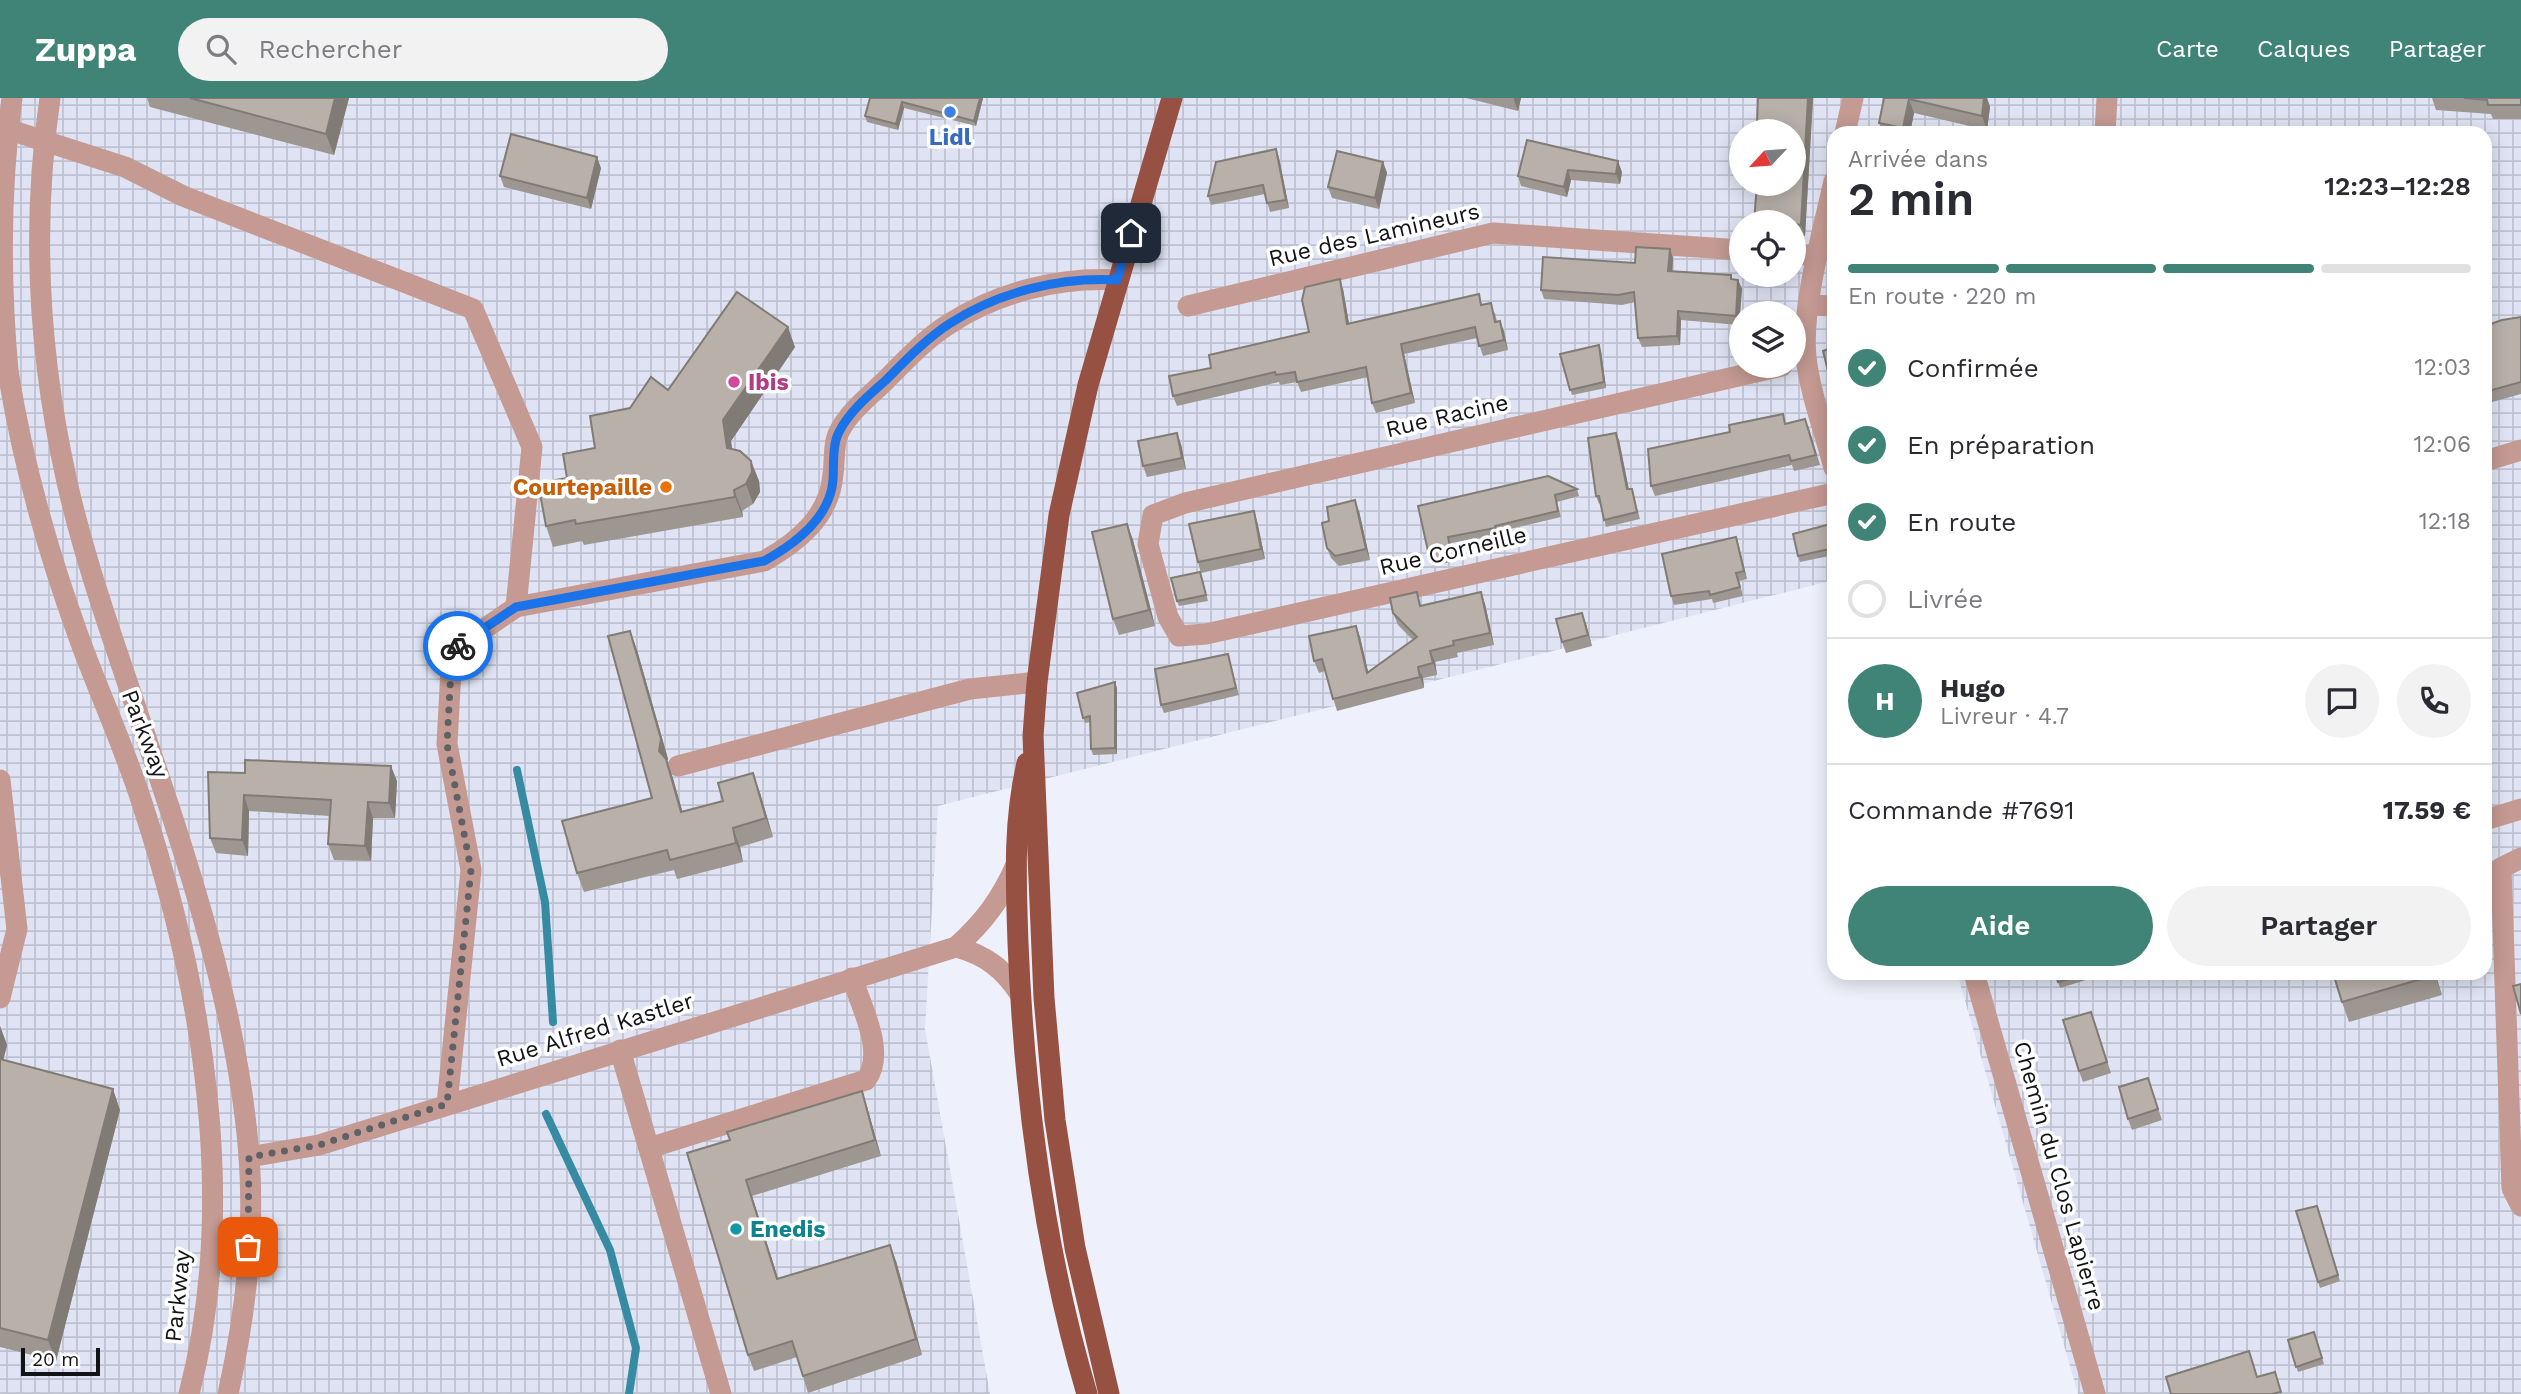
<!DOCTYPE html>
<html lang="fr">
<meta charset="utf-8">
<style>
:root{--surface:#fff;--page:#f2f2f3;--text:#2b2b33;--muted:#7c7c81;--line:#e1e1e2;--accent:#408477}
body{margin:0;font-family:"Work Sans",sans-serif;background:var(--page);color:var(--text);height:100vh;display:flex;flex-direction:column;font-size:26px;white-space:nowrap}
*{box-sizing:border-box;margin:0}
p{font-size:23px;color:var(--muted)}
.icon{flex:none;width:38px;height:38px;fill:none;stroke:currentColor;stroke-width:2;stroke-linecap:round;stroke-linejoin:round}
.map{position:relative;flex:1;overflow:hidden}
.details{position:absolute;left:1827px;top:28px;width:665px;height:854px;display:flex;flex-direction:column;background:var(--surface);border-radius:21px;box-shadow:0 4px 18px #0003}
.details>*{flex:none}
.needle{width:46px;rotate:244deg}
.controls{position:absolute;left:1729px;top:21px;display:grid;gap:14px}
.controls a{display:grid;place-items:center;width:77px;height:77px;border-radius:50%;background:var(--surface);box-shadow:0 4px 18px #0003;font-size:35px}
.scale{position:absolute;left:21px;bottom:18px;width:79px;box-sizing:border-box;padding-left:7px;border:4px solid #121316;border-top:0;font-size:19px;line-height:24px;white-space:nowrap;color:#121316;-webkit-text-stroke:5px #fff;paint-order:stroke}
.pin{position:absolute;display:grid;place-items:center;width:60px;height:60px;color:#fff;margin:-30px;border-radius:14px;box-shadow:0 4px 10px #0006}
.courier{position:absolute;display:grid;place-items:center;width:70px;height:70px;margin:-35px;border:5px solid #1a73e8;border-radius:50%;background:#fff;color:#222;box-shadow:0 2px 9px #0007}
.headline em{font-style:normal;font-weight:600}
.headline div{display:flex;flex-direction:column-reverse}
.headline{display:flex;align-items:center;justify-content:space-between;height:119px;padding:0 21px}
h1{font-size:46px;font-weight:600;line-height:52px}
.bar{display:grid;grid-template-columns:repeat(4,1fr);gap:10px 7px;align-content:center;height:84px;padding:0 21px}
.bar i{height:9px;border-radius:5px;background:var(--line)}
.bar .active{background:var(--accent)}
.bar p{grid-column:span 4}
.line{display:flex;align-items:center;gap:18px;padding:0 21px;border-top:2px solid var(--line)}
.line div{flex:1}
.round{display:grid;place-items:center;flex:none;width:74px;height:74px;border-radius:37px;background:var(--page)}
ol{padding:0 21px;list-style:none}
li{display:flex;align-items:center;gap:21px;height:77px}
li p{margin-inline-start:auto}
li .icon{padding:7px;border-radius:50%;background:var(--accent);color:#fff;stroke-width:4}
li:last-child{color:var(--muted)}
li i{width:38px;height:38px;border:4px solid var(--line);border-radius:50%}
.cta{display:flex;gap:14px;margin-top:auto;padding:14px 21px}
.cta a{flex:1;height:80px;border-radius:42px;background:var(--accent);color:#fff;font-size:28px;font-weight:600;line-height:80px;text-align:center}
.cta a+a{background:var(--page);color:var(--text)}
header{display:flex;align-items:center;gap:42px;box-sizing:border-box;height:98px;padding:0 35px;background:var(--accent);color:#fff}
header strong{font-size:33px}
nav{display:flex;gap:38px;margin-inline-start:auto;font-size:24px}
.search{width:490px;height:63px;background:var(--page);display:flex;align-items:center;gap:18px;box-sizing:border-box;padding:0 24px;border-radius:38px;color:var(--muted);font-size:26px}
.map>svg:first-child{display:block}
.industrial{fill:url(#industrial-grid);fill-rule:evenodd}
.lines{fill:none;stroke-linecap:round;stroke-linejoin:round}
.stream{stroke:#368ba3;stroke-width:8}
.minor{stroke:#c49a92;stroke-width:21}
.major{stroke:#975143;stroke-width:21}
.wall{fill:#9e9791}
.shaded-wall{fill:#817b76}
.building{fill:#b8b0a9;stroke:#817b76;stroke-width:2}
.done{stroke:#5f6166;stroke-width:7;stroke-dasharray:0 12.6}
.route{stroke:#1a73e8;stroke-width:9}
.shop-dot{fill:#3f7fe0;stroke:#fff;stroke-width:2.5}
.hotel-dot{fill:#d1479c;stroke:#fff;stroke-width:2.5}
.food-dot{fill:#e8710a;stroke:#fff;stroke-width:2.5}
.culture-dot{fill:#0f9aa8;stroke:#fff;stroke-width:2.5}
.labels{text-anchor:middle;dominant-baseline:central;stroke-width:7;stroke-linejoin:round;paint-order:stroke}
.shop-label{font-size:23px;font-weight:bold;fill:#366cbe;stroke:#fff}
.street-label{font-size:23px;fill:#121316;stroke:#fff}
.hotel-label{font-size:23px;font-weight:bold;fill:#b23c85;stroke:#fff;text-anchor:start}
.food-label{font-size:23px;font-weight:bold;fill:#c56008;stroke:#fff;text-anchor:end}
.culture-label{font-size:23px;font-weight:bold;fill:#0d838f;stroke:#fff;text-anchor:start}
</style>
<header>
<strong>Zuppa</strong>
<div class="search"><svg class="icon" aria-label="search" viewBox="0 0 24 24"><circle cx="10" cy="10" r="6"/><path d="M15 15l6 6"/></svg>Rechercher</div>
<nav><a>Carte</a><a>Calques</a><a>Partager</a></nav>
</header>
<div class="map">
<svg width="2521" height="1296" viewBox="0 0 2521 1296">
<defs>
<pattern id="industrial-grid" width="8" height="8" patternUnits="userSpaceOnUse" patternTransform="scale(1.75)"><rect width="8" height="8" fill="#dfe3f3"/><path d="M0 4h8M4 0v8" fill="none" stroke="#bec2d0"/></pattern>
</defs>
<rect width="100%" height="100%" fill="#eef1fb"/>
<path class="industrial" d="M0,0h2521v1296h-443l-121,-421h528v-840h-651v447l-896,226 -13,223 65,365h-990zM1741,33h53v53h-53zM1741,124h53v53h-53zM1741,215h53v53h-53z"/>
<g class="lines">
<g class="stream">
<polyline points="517,672 545,804 553,924"/>
<polyline points="546,1016 610,1152 636,1250 629,1296"/>
</g>
<g class="minor">
<path d="M12,0c-12,89 -12,183 -4,273 14,89 39,178 70,264 20,56 46,111 64,168 61,186 97,399 47,591"/>
<path d="M50,0c-19,130 -12,255 17,384 18,80 46,157 72,235 47,139 99,292 110,439 6,79 -4,161 -21,238"/>
<polyline points="7,31 125,69 183,98 473,211 532,349 516,509"/>
<polyline points="1845,35 1853,0"/>
<polyline points="2105,35 2107,0"/>
<path d="M1834,83c-11,50 -33,127 -28,176 4,37 19,75 28,111"/>
<polyline points="1794,156 1817,158"/>
<polyline points="1810,207 1834,208"/>
<polyline points="1188,208 1493,135 1741,152"/>
<polyline points="1782,268 1185,405 1153,417 1148,446 1168,519 1179,538 1206,536 1834,395"/>
<polyline points="2485,363 2521,352"/>
<polyline points="678,668 970,591 1037,584"/>
<polyline points="0,682 3,709 0,709"/>
<polyline points="2485,722 2521,711"/>
<polyline points="2521,760 2501,770 2512,1090 2521,1108"/>
<path d="M956,849c29,8 47,21 64,47"/>
<polyline points="1974,875 2095,1296"/>
<polyline points="0,900 17,831 3,709"/>
<polyline points="620,952 721,1296"/>
<path d="M447,1006l24,-234 -24,-126 5,-93 64,-44 248,-46c34,-19 66,-45 69,-87 2,-12 0,-31 6,-42 10,-20 29,-35 46,-51 20,-20 40,-42 64,-57 49,-32 110,-47 168,-44"/>
<path d="M649,1050l217,-68c20,-27 -4,-72 -14,-102"/>
<path d="M249,1059l70,-12 637,-198c28,-25 45,-48 60,-82"/>
</g>
<g class="major">
<path d="M1027,665c-14,60 -11,119 -9,180 6,151 26,306 69,451"/>
<polyline points="1109,1296 1075,1150 1055,1022 1044,900 1033,638 1037,584 1059,417 1088,287 1172,0"/>
</g>
</g>
<g class="wall">
<polygon points="147,0 349,0 334,57 150,9"/>
<polygon points="870,0 983,0 976,28 904,10 898,32 867,24 865,18"/>
<polygon points="1466,0 1521,0 1518,13"/>
<polygon points="1813,0 1805,138 1794,137 1794,124 1754,124 1757,86 1794,33 1760,33 1757,25"/>
<polygon points="1884,0 1987,0 1990,9 1987,32 1914,15 1910,35 1883,35 1879,25"/>
<polygon points="2432,0 2521,0 2521,21 2493,21 2491,16 2436,12"/>
<polygon points="1527,42 1622,74 1620,86 1571,82 1567,99 1521,88 1518,78"/>
<polygon points="1276,51 1279,60 1289,110 1270,114 1265,96 1211,107 1208,98"/>
<polygon points="1383,64 1387,75 1379,111 1332,100 1328,89"/>
<polygon points="601,70 591,111 504,89 500,78"/>
<polygon points="1670,151 1673,160 1672,173 1738,182 1742,191 1739,227 1681,222 1680,247 1642,249 1638,240 1635,204 1622,207 1544,201 1541,192 1635,165"/>
<polygon points="1343,191 1349,226 1483,207 1495,215 1497,224 1500,223 1508,252 1483,258 1477,240 1404,256 1415,305 1376,315 1372,305 1368,279 1301,294 1297,284 1280,287 1279,284 1177,308 1173,298 1211,270 1309,234"/>
<polygon points="2521,219 2521,296 2485,306 2485,228"/>
<polygon points="795,249 731,343 732,351 751,363 759,383 760,394 753,406 742,413 743,419 584,447 582,443 553,449 546,428 567,380 595,350 630,310 668,292"/>
<polygon points="1601,253 1606,290 1572,297 1560,256"/>
<polygon points="1786,325 1809,330 1820,367 1794,373 1792,367 1655,398 1651,388"/>
<polygon points="1619,342 1629,391 1634,398 1640,421 1606,429 1600,405 1599,406 1596,398"/>
<polygon points="1181,346 1186,371 1147,379 1143,368"/>
<polygon points="1577,391 1579,398 1557,404 1561,419 1497,434 1497,437 1451,445 1455,463 1433,468 1418,408"/>
<polygon points="1359,413 1370,462 1339,468 1331,460 1327,450 1329,423"/>
<polygon points="1257,423 1265,461 1201,475 1198,464"/>
<polygon points="1834,425 1834,457 1800,464 1798,458"/>
<polygon points="1127,426 1133,442 1155,528 1119,537 1113,521"/>
<polygon points="1736,439 1747,481 1739,483 1743,498 1713,505 1712,501 1674,507 1671,498"/>
<polygon points="1202,479 1208,503 1179,508 1177,503"/>
<polygon points="1485,506 1494,547 1457,555 1458,559 1435,564 1437,577 1423,580 1424,590 1337,613 1325,573 1319,575 1314,563 1356,528 1360,539 1368,574 1413,542 1398,527 1393,515 1421,507"/>
<polygon points="1586,526 1592,548 1566,555 1562,544"/>
<polygon points="630,533 637,552 668,661 667,663 682,713 760,695 773,739 740,749 743,764 677,781 674,772 584,794 577,775 652,700"/>
<polygon points="1228,556 1239,597 1164,615 1161,607"/>
<polygon points="1117,590 1117,656 1093,657 1091,651 1090,624 1085,625 1083,620"/>
<polygon points="2485,631 2491,654 2485,656"/>
<polygon points="208,674 397,683 395,720 373,720 371,763 334,762 328,746 330,718 249,713 248,758 216,755 210,740"/>
<polygon points="2055,875 2084,875 2086,882 2060,890"/>
<polygon points="2435,875 2442,897 2349,924 2342,904"/>
<polygon points="2095,925 2111,975 2083,984 2079,973"/>
<polygon points="0,928 7,947 3,962 120,1012 56,1263 0,1249"/>
<polygon points="2148,980 2162,1022 2132,1032 2128,1021"/>
<polygon points="867,1009 881,1058 752,1098 778,1180 896,1163 922,1257 808,1295 797,1259 754,1273 748,1257 687,1055"/>
<polygon points="2317,1108 2340,1183 2320,1190 2296,1113"/>
<polygon points="2316,1240 2324,1266 2298,1274 2288,1242"/>
</g>
<g class="shaded-wall">
<polygon points="335,0 349,0 334,57 326,36"/>
<polygon points="980,0 983,0 976,28 974,23"/>
<polygon points="1514,0 1521,0 1518,13 1514,2"/>
<polygon points="1808,0 1813,0 1805,138 1801,127"/>
<polygon points="1984,0 1987,0 1990,9 1987,32 1982,18"/>
<polygon points="1909,1 1914,15 1910,35 1905,35 1903,30"/>
<polygon points="902,4 904,10 898,32 896,26"/>
<polygon points="1276,51 1279,60 1289,110 1286,102"/>
<polygon points="597,59 601,70 591,111 587,100"/>
<polygon points="1618,63 1622,74 1620,86 1616,76"/>
<polygon points="1383,64 1387,75 1379,111 1375,100"/>
<polygon points="1568,72 1571,82 1567,99 1564,89"/>
<polygon points="1670,151 1673,160 1672,182 1668,173"/>
<polygon points="1340,181 1343,191 1351,236 1347,226"/>
<polygon points="1738,182 1742,191 1739,227 1736,218"/>
<polygon points="1678,213 1681,222 1680,247 1677,238"/>
<polygon points="1500,223 1504,233 1508,252 1504,242"/>
<polygon points="788,229 795,249 731,343 735,371 727,350 723,322"/>
<polygon points="1401,246 1404,256 1415,305 1411,295"/>
<polygon points="1599,247 1601,253 1606,290 1604,284"/>
<polygon points="1177,335 1181,346 1186,371 1182,360"/>
<polygon points="1616,335 1619,342 1630,398 1627,391"/>
<polygon points="751,363 759,383 760,394 753,406 746,386"/>
<polygon points="734,392 742,413 743,419 735,399"/>
<polygon points="1355,402 1359,413 1370,462 1366,451"/>
<polygon points="1254,413 1257,423 1265,461 1261,451"/>
<polygon points="1127,426 1133,442 1155,528 1149,512"/>
<polygon points="1736,439 1739,448 1747,481 1744,473"/>
<polygon points="1481,494 1485,506 1494,547 1490,535"/>
<polygon points="1582,515 1586,526 1592,548 1588,537"/>
<polygon points="1356,528 1360,539 1371,586 1367,575"/>
<polygon points="630,533 637,552 668,661 667,663 673,680 688,733 659,653"/>
<polygon points="1430,553 1435,564 1437,577 1433,565"/>
<polygon points="1418,569 1423,580 1424,590 1420,579"/>
<polygon points="1115,584 1117,590 1117,656 1115,650"/>
<polygon points="391,668 397,683 395,720 389,705"/>
<polygon points="753,675 760,695 773,739 766,720"/>
<polygon points="244,697 249,713 248,758 242,742"/>
<polygon points="368,704 373,720 371,763 365,748"/>
<polygon points="733,730 740,749 743,764 736,745"/>
<polygon points="2434,875 2435,875 2442,897"/>
<polygon points="0,928 7,947 0,975"/>
<polygon points="113,991 120,1012 56,1263 48,1242"/>
<polygon points="862,993 867,1009 881,1058 875,1042"/>
<polygon points="746,1082 752,1098 783,1197 777,1181"/>
<polygon points="890,1147 896,1163 922,1257 916,1241"/>
</g>
<g class="building">
<polygon points="190,0 335,0 326,36"/>
<polygon points="870,0 980,0 974,23 902,4 896,26 865,18"/>
<polygon points="1758,0 1808,0 1801,127 1794,126 1794,124 1754,124 1757,86 1794,86 1794,33 1774,33 1774,26 1757,25"/>
<polygon points="1884,0 1984,0 1982,18 1909,1 1903,30 1879,25"/>
<polygon points="2464,0 2521,0 2521,7 2488,7 2487,2"/>
<polygon points="511,36 597,59 587,100 500,78"/>
<polygon points="1527,42 1618,63 1616,76 1568,72 1564,89 1518,78"/>
<polygon points="1276,51 1286,102 1267,105 1263,87 1208,98 1216,64"/>
<polygon points="1337,53 1383,64 1375,100 1328,89"/>
<polygon points="1636,149 1670,151 1668,173 1731,177 1731,181 1738,182 1736,218 1678,213 1677,238 1638,240 1634,194 1618,197 1541,192 1543,159 1635,165"/>
<polygon points="1340,181 1347,226 1479,196 1481,207 1491,205 1495,224 1500,223 1504,242 1479,248 1475,229 1401,246 1411,295 1372,305 1366,269 1297,284 1295,274 1276,277 1275,274 1173,298 1169,278 1211,270 1209,257 1309,234 1302,202 1305,189"/>
<polygon points="737,194 788,229 723,322 727,350 740,353 751,363 752,374 746,386 734,392 735,399 576,426 575,422 546,428 538,385 567,380 563,356 595,350 590,318 630,310 651,279 668,292"/>
<polygon points="2521,219 2521,284 2485,294 2485,228 2502,222"/>
<polygon points="1599,247 1604,284 1570,292 1560,256"/>
<polygon points="1834,249 1834,297 1823,253"/>
<polygon points="1783,316 1785,326 1805,321 1816,357 1791,363 1789,357 1651,388 1648,351 1730,334 1729,327"/>
<polygon points="1177,335 1182,360 1143,368 1138,343"/>
<polygon points="1616,335 1627,391 1632,391 1637,414 1604,422 1599,398 1596,398 1588,340"/>
<polygon points="1548,378 1577,391 1555,397 1558,413 1495,428 1495,430 1448,439 1452,457 1430,462 1418,408"/>
<polygon points="1355,402 1366,451 1335,458 1327,450 1322,425 1329,423 1327,409"/>
<polygon points="1254,413 1261,451 1198,464 1189,426"/>
<polygon points="1834,425 1834,450 1798,458 1793,436"/>
<polygon points="1127,426 1149,512 1113,521 1092,434"/>
<polygon points="1736,439 1744,473 1736,475 1740,489 1710,497 1709,493 1671,498 1662,456"/>
<polygon points="1200,474 1206,497 1177,503 1171,480"/>
<polygon points="1417,494 1420,508 1481,494 1490,535 1453,543 1454,547 1430,553 1433,565 1418,569 1420,579 1333,601 1322,561 1314,563 1309,538 1356,528 1367,575 1417,539 1393,515 1390,500"/>
<polygon points="1582,515 1588,537 1562,544 1556,521"/>
<polygon points="630,533 661,641 659,653 666,661 681,714 723,703 718,685 753,675 766,720 733,730 736,745 670,762 667,752 577,775 562,723 652,700 608,538"/>
<polygon points="1228,556 1236,590 1161,607 1155,571"/>
<polygon points="1115,584 1115,650 1091,651 1090,618 1083,620 1077,595"/>
<polygon points="2485,633 2489,648 2485,650"/>
<polygon points="245,662 391,668 389,705 368,704 365,748 328,746 331,702 244,697 242,742 210,740 208,674 245,675"/>
<polygon points="2055,875 2084,875 2084,877 2058,884"/>
<polygon points="2333,875 2434,875 2435,877 2342,904"/>
<polygon points="2521,886 2521,916 2513,888"/>
<polygon points="2091,914 2107,964 2079,973 2063,922"/>
<polygon points="0,961 113,991 48,1242 0,1230"/>
<polygon points="2148,980 2158,1011 2128,1021 2119,989"/>
<polygon points="862,993 875,1042 746,1082 777,1181 890,1147 916,1241 803,1278 792,1243 748,1257 687,1055 730,1042 727,1034"/>
<polygon points="2317,1108 2338,1177 2318,1184 2296,1113"/>
<polygon points="2314,1234 2322,1260 2296,1269 2288,1242"/>
<polygon points="2249,1253 2257,1279 2275,1274 2281,1294 2272,1296 2171,1296 2166,1279"/>
</g>
<g class="lines">
<polyline class="done" points="248,1149 249,1059 319,1047 447,1006 471,772 447,646 452,553 458,548"/>
<path class="route" d="M458,548l58,-39 248,-46c31,-17 66,-43 69,-81 1,-14 -1,-35 6,-48 10,-20 29,-36 46,-51 20,-20 41,-42 64,-57 49,-32 110,-47 168,-44l14,-47"/>
</g>
<circle class="shop-dot" cx="950" cy="14" r="7"/>
<circle class="hotel-dot" cx="734" cy="284" r="7"/>
<circle class="food-dot" cx="666" cy="389" r="7"/>
<circle class="culture-dot" cx="736" cy="1131" r="7"/>
<g class="labels">
<g class="shop-label">
<text x="950" y="39">Lidl</text>
</g>
<g class="street-label">
<text transform="translate(1374 137) rotate(-13)">Rue des Lamineurs</text>
<text transform="translate(1447 318) rotate(-13)">Rue Racine</text>
<text transform="translate(1453 453) rotate(-13)">Rue Corneille</text>
<text transform="translate(145 636) rotate(69)">Parkway</text>
<text transform="translate(595 932) rotate(-17)">Rue Alfred Kastler</text>
<text transform="translate(2059 1078) rotate(74)">Chemin du Clos Lapierre</text>
<text transform="translate(178 1198) rotate(-84)">Parkway</text>
</g>
<g class="hotel-label">
<text x="748" y="284">Ibis</text>
</g>
<g class="food-label">
<text x="652" y="389">Courtepaille</text>
</g>
<g class="culture-label">
<text x="750" y="1131">Enedis</text>
</g>
</g>
</svg>
<div class="controls">
<a><svg class="needle" viewBox="-14 -14 28 28"><path d="M0-13l5 13h-10z" fill="#e53935"/><path d="M0 13l5-13h-10z" fill="#7c7c81"/></svg></a>
<a><svg class="icon" aria-label="locate" viewBox="0 0 24 24"><circle cx="12" cy="12" r="6"/><path d="M12 2v4M12 18v4M2 12h4M18 12h4"/></svg></a>
<a><svg class="icon" aria-label="layers" viewBox="0 0 24 24"><path d="M12 4l9 5-9 5-9-5zM3 14l9 5 9-5"/></svg></a>
</div>
<div class="scale">20 m</div>
<div class="pin" style="left:248px;top:1149px;background:#ea580c"><svg class="icon" aria-label="bag" viewBox="0 0 24 24"><path d="M5 8h14l-1 12H6zM9 8a3 3 0 0 1 6 0"/></svg></div>
<div class="pin" style="left:1131px;top:135px;background:#1f2937"><svg class="icon" aria-label="home" viewBox="0 0 24 24"><path d="M3 11l9-7 9 7M6 9v11h12V9"/></svg></div>
<div class="courier" style="left:458px;top:548px"><svg class="icon" aria-label="bike" viewBox="0 0 24 24"><circle cx="6" cy="16" r="4"/><circle cx="18" cy="16" r="4"/><path d="M6 16l4-8h5l3 8M10 8l3 8H6M13 5h3"/></svg></div>
<section class="details">
<div class="headline"><div><h1>2 min</h1><p>Arrivée dans</p></div><em>12:23–12:28</em></div>
<div class="bar"><i class="active"></i><i class="active"></i><i class="active"></i><i></i><p>En route · 220 m</p></div>
<ol>
<li><svg class="icon" aria-label="check" viewBox="0 0 24 24"><path d="M5 12l5 5 9-10"/></svg>Confirmée<p>12:03</p></li>
<li><svg class="icon" aria-label="check" viewBox="0 0 24 24"><path d="M5 12l5 5 9-10"/></svg>En préparation<p>12:06</p></li>
<li><svg class="icon" aria-label="check" viewBox="0 0 24 24"><path d="M5 12l5 5 9-10"/></svg>En route<p>12:18</p></li>
<li><i></i>Livrée</li>
</ol>
<div class="line" style="height:126px"><b class="round" style="background:var(--accent);color:#fff">H</b><div><b>Hugo</b><p>Livreur · 4.7</p></div><a class="round"><svg class="icon" aria-label="chat" viewBox="0 0 24 24"><path d="M4 5h16v11H9l-5 4z"/></svg></a><a class="round"><svg class="icon" aria-label="phone" viewBox="0 0 24 24"><path d="M5 4h4l2 5-3 2q2 4 5 5l2-3 5 2v4C11 20 4 13 5 4z"/></svg></a></div>
<div class="line" style="height:91px"><div>Commande #7691</div><b>17.59 €</b></div>
<div class="cta"><a>Aide</a><a>Partager</a></div>
</section>
</div>
